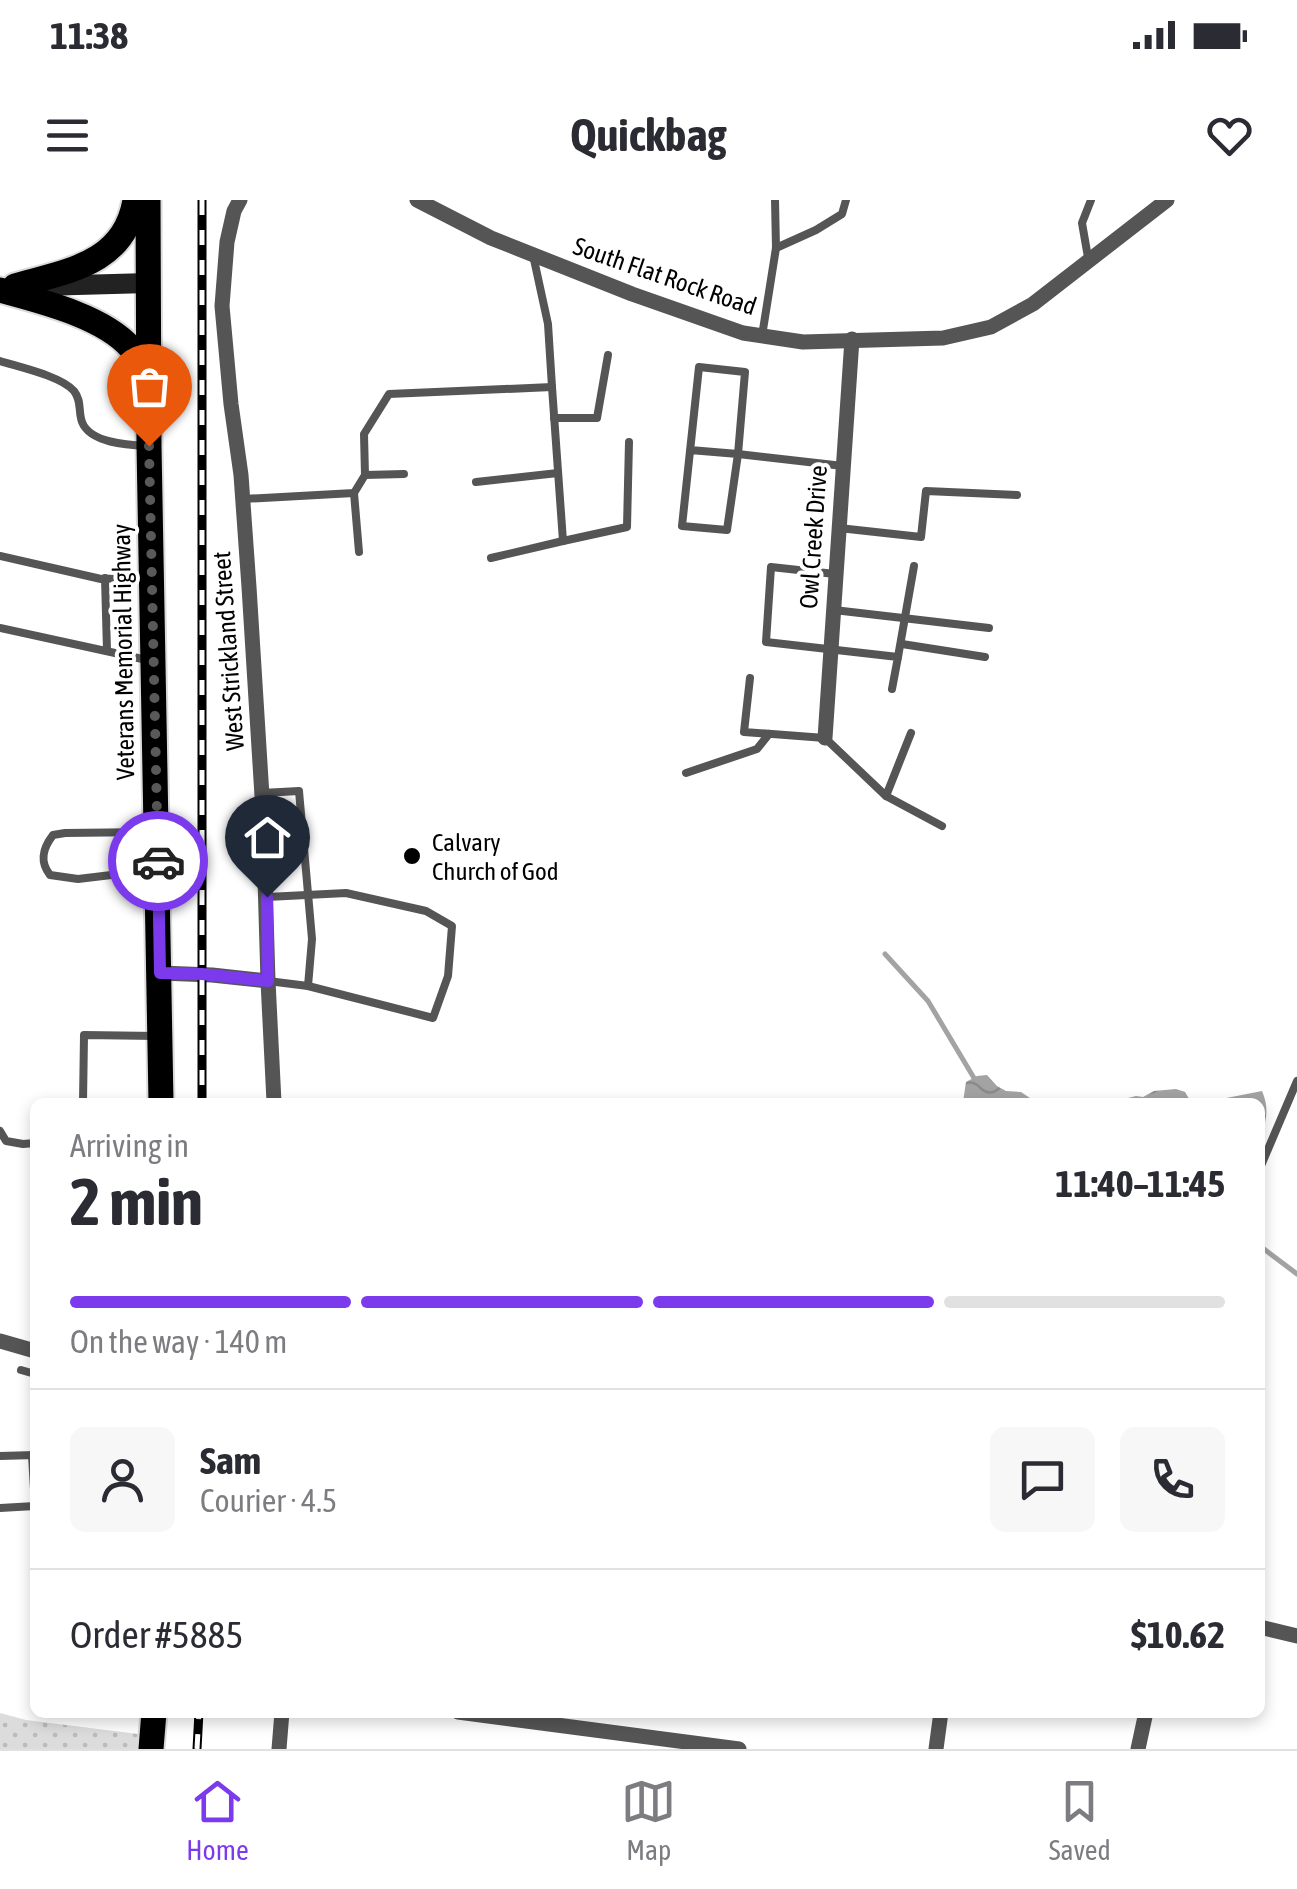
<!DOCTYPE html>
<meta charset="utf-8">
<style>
:root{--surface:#fff;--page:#f7f7f7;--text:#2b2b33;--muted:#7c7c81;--line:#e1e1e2;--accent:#7c3aed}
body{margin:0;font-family:"Asap Condensed",sans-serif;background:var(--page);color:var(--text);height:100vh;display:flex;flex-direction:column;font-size:38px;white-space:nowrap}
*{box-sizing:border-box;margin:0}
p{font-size:32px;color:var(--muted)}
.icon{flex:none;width:55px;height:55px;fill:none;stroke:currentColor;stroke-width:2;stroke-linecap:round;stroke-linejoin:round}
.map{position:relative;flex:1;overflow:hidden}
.details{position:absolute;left:30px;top:898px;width:1235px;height:620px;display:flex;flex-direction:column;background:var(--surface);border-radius:15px;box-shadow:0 5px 15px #0003}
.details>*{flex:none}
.pin{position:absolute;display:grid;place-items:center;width:85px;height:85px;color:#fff;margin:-102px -42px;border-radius:50% 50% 50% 0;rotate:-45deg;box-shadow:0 0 10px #0007}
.pin .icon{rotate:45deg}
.courier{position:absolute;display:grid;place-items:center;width:100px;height:100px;margin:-50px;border:8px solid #7c3aed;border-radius:50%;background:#fff;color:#222;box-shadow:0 2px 12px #0007}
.overview em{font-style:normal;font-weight:700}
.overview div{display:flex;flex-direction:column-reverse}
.overview{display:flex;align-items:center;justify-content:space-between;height:170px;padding:0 40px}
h1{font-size:65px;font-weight:700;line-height:75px}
.bar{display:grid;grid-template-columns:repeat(4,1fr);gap:15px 10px;align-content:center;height:120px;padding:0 40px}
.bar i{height:12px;border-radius:8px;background:var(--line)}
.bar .active{background:var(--accent)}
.bar p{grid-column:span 4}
.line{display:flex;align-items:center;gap:25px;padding:0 40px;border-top:2px solid var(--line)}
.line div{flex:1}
.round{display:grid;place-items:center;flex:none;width:105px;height:105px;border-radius:15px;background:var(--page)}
.status{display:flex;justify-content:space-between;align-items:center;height:70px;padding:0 50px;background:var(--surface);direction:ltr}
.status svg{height:28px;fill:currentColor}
header{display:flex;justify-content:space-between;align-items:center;height:130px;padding:0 40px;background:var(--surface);font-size:45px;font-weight:700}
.tabs{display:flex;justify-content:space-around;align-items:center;height:140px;border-top:2px solid var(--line);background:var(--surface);font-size:28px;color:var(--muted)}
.tabs a{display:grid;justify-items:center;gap:5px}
.tabs .active{color:var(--accent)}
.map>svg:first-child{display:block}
.park{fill:url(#park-dots)}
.water{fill:url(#water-waves)}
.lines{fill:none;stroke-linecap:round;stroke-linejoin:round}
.stream{stroke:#a3a3a3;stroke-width:5}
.primary-casing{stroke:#dbdbdb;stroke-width:29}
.lane{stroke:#555;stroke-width:8}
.street{stroke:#555;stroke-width:15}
.secondary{stroke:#222;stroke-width:20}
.primary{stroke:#000;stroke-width:25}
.rail-casing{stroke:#000;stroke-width:9}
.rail{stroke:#fff;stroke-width:5;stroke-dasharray:15;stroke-linecap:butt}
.done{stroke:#595959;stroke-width:10;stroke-dasharray:0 18}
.route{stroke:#7c3aed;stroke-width:12}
.poi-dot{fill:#000;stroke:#fff;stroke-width:4}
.labels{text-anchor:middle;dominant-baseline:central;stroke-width:8;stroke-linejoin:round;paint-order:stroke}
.street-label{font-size:25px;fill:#000;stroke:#fff}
.poi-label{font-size:25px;fill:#000;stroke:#fff;text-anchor:start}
</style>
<div class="status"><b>11:38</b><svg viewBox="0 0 49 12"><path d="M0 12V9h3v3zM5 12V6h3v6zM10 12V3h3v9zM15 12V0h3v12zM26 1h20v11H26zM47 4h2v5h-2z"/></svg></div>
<header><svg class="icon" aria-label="menu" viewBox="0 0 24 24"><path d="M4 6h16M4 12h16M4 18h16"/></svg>Quickbag<svg class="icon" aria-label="heart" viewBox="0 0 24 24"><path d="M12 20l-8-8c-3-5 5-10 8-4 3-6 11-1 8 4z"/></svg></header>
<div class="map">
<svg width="1297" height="1549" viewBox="0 0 1297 1549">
<defs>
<pattern id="park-dots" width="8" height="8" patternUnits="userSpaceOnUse" patternTransform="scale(2.5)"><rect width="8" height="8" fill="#dcdcdc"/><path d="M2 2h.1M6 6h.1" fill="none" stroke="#bbb" stroke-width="1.8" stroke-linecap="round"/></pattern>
<pattern id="water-waves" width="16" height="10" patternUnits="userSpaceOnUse" patternTransform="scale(2.5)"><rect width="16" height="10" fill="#a3a3a3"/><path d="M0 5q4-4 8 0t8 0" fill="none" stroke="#8b8b8b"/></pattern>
</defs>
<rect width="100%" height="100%" fill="#fff"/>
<polygon class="park" points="0,1513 26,1520 154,1536 152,1549 0,1549"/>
<g class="water">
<polygon points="987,875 997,886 1006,891 1021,892 1036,902 963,902 966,882 977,876"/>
<polygon points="1176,889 1185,892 1191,902 1112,902 1136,896 1143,897 1154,891"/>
<path d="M1262,891c8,19 4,30 -2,49v-38h-54z"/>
</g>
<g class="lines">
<g class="stream">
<polyline points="885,754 928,801 974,878"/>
<polyline points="1260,1046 1297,1074"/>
</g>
<defs>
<g id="primary">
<polyline points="148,0 149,246 161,902"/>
<path d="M15,86c52,-15 110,-22 120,-86"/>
<path d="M0,90c40,11 103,26 131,58 7,9 10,19 13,29"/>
<polyline points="151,1549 154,1512"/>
</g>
</defs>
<use href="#primary" class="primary-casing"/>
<g class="lane">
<polyline points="776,48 816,30 842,14 846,0"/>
<polyline points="1089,63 1082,23 1091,0"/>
<polyline points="762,136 776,48 775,0"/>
<path d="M0,161c19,6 61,15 74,30 8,10 4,20 8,31 8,21 46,23 65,24"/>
<polyline points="552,187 563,341 627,327 629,242"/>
<polyline points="554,218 597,218 608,155"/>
<polyline points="690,250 738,254 727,330 682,326 699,167 745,172 738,254 843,266"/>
<polyline points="365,275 364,234 389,194 552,187 548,124 533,55"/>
<polyline points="476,282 558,273"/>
<polyline points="354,293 359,352"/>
<polyline points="243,299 354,293 365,275 404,274"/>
<polyline points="839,328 921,337 926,291 1017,295"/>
<polyline points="0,356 101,379 147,377"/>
<polyline points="491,358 563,341"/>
<polyline points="835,374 771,367 766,442 898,457 892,489"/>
<polyline points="105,378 107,451"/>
<polyline points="834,410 989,428"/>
<polyline points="0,428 147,460"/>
<polyline points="902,444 985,457"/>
<polyline points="898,457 914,366"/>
<polyline points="750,478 744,532 825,538 886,596 911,533"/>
<polyline points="686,573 757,549 769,534"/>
<polyline points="262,593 299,591 312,739 308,786"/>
<polyline points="886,596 942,626"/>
<path d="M150,632l-85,1 -12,2c-10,13 -14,26 -3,40l28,4 75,-9"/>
<polyline points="267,697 346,693 426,711 452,726 448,776 433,818 308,786 268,781"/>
<polyline points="83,902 84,835 157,836"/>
<polyline points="0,931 6,941 23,944 35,943"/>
<polyline points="1260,968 1297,881"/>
<polyline points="21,1170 35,1174"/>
<polyline points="0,1256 35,1255"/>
<polyline points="0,1308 35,1306 32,1255"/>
</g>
<g class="street">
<polyline points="240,0 234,11 227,42 222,106 231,204 241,275 249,387 263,612 268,781 274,902"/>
<polyline points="417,0 491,38 632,94 743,133 803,142 943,138 991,127 1033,104 1167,0"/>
<polyline points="825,538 852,139"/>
<polyline points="160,773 212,775 268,781"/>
<polyline points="0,1141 35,1151"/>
<polyline points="1260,1427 1297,1436"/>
<polyline points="458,1512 739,1549"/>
<polyline points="279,1549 282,1512"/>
<polyline points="936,1549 941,1512"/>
<polyline points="1138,1549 1146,1512"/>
</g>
<polyline class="secondary" points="41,86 149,83"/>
<use href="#primary" class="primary"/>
<defs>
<g id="rail">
<polyline points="202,0 202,902"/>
<polyline points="197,1549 199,1512"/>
</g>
</defs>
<use href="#rail" class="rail-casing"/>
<use href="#rail" class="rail"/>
</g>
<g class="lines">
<polyline class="done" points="149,246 158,661"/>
<polyline class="route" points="158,661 160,773 202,774 268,781 267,697"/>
</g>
<circle class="poi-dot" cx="412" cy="656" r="10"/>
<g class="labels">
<g class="street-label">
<text transform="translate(665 76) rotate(19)">South Flat Rock Road</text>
<text transform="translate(813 337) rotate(-86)">Owl Creek Drive</text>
<text transform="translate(228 451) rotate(-94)">West Strickland Street</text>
<text transform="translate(123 452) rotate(-91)">Veterans Memorial Highway</text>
</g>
<g class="poi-label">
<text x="432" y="642">Calvary<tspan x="432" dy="29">Church of God</tspan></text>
</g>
</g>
</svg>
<div class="pin" style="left:149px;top:246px;background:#ea580c"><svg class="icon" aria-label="bag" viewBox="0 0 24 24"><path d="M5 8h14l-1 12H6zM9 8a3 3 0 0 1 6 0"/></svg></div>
<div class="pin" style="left:267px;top:697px;background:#1f2937"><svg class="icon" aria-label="home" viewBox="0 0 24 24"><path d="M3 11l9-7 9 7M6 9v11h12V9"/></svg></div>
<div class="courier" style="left:158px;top:661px"><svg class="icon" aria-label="car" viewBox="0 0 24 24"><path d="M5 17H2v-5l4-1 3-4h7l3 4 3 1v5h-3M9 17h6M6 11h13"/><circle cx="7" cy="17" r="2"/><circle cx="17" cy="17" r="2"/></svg></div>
<section class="details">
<div class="overview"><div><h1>2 min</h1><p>Arriving in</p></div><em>11:40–11:45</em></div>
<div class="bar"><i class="active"></i><i class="active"></i><i class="active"></i><i></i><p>On the way · 140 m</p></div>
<div class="line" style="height:180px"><a class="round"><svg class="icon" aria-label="person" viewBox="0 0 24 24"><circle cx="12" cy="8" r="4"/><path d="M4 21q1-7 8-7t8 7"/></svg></a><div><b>Sam</b><p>Courier · 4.5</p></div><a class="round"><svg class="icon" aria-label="chat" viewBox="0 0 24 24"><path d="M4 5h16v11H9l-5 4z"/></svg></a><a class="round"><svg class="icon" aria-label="phone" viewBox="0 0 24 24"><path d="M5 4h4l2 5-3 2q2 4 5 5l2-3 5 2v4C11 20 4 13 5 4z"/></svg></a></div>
<div class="line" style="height:130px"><div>Order #5885</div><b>$10.62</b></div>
</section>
</div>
<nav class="tabs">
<a class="active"><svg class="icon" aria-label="home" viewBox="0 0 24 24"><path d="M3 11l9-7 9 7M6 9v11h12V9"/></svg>Home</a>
<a><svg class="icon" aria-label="map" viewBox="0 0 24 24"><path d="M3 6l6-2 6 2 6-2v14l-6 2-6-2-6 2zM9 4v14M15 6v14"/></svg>Map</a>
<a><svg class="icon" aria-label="saved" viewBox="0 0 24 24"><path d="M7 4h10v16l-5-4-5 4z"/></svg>Saved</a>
</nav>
